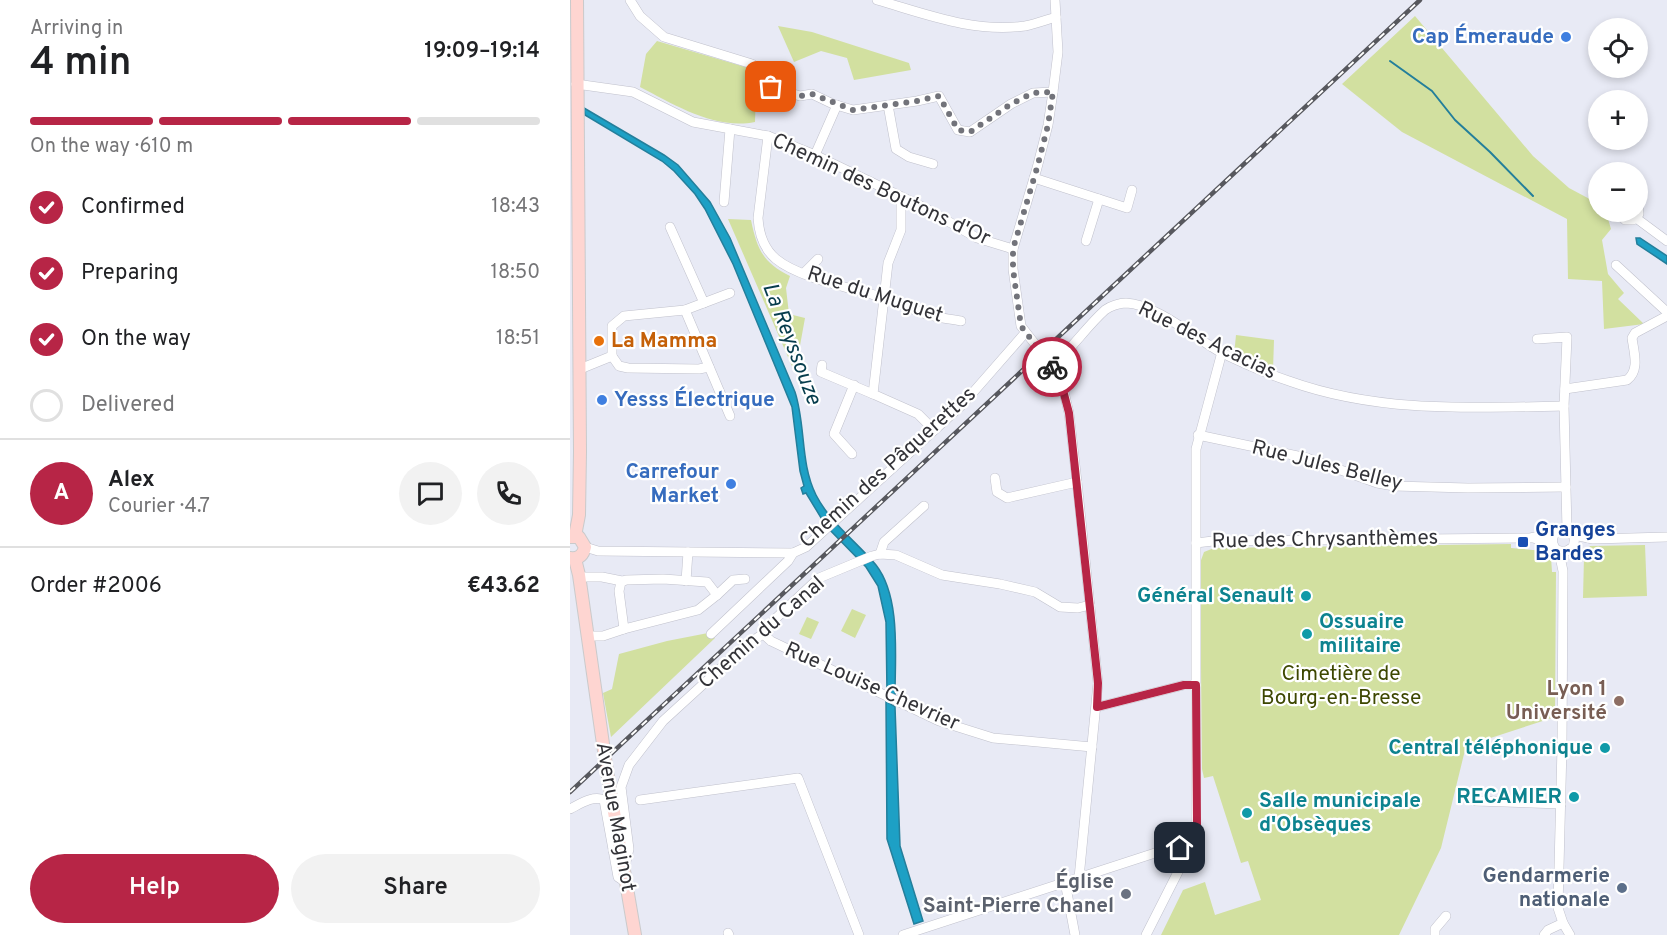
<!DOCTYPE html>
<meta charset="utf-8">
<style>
:root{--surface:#fff;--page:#f2f2f2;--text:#202124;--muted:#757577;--line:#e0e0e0;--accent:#b72546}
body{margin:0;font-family:Overpass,sans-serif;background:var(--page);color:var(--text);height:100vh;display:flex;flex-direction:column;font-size:22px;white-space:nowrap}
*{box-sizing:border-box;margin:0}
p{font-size:20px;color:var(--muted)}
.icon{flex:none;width:33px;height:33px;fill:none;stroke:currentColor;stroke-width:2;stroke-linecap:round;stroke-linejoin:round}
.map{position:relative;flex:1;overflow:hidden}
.side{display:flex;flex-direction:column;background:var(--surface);width:570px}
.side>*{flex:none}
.tools{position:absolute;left:1018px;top:18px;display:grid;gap:12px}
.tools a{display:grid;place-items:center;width:60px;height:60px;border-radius:50%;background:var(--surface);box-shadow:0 3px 9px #0003;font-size:30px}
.pin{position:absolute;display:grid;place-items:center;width:51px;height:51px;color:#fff;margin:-26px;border-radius:12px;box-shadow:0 3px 9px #0006}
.courier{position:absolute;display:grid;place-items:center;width:60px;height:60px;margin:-30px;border:4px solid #b72546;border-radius:50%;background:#fff;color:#222;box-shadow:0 2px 8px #0007}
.summary em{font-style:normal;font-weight:600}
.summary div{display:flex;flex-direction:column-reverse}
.summary{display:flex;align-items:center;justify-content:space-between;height:102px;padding:0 30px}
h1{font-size:39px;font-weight:600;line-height:45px}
.bar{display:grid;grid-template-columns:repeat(4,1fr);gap:9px 6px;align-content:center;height:72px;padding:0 30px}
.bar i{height:8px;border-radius:4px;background:var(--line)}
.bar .current{background:var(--accent)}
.bar p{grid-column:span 4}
.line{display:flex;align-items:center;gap:15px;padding:0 30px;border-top:2px solid var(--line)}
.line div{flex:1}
.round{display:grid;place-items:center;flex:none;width:63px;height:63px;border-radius:32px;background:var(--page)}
ol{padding:0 30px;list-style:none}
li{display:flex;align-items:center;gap:18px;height:66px}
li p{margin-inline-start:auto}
li .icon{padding:6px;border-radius:50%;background:var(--accent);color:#fff;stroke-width:4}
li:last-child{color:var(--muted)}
li i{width:33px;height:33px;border:3px solid var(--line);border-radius:50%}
.action{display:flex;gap:12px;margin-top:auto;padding:12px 30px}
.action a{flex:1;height:69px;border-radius:36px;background:var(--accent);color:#fff;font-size:24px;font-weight:600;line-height:69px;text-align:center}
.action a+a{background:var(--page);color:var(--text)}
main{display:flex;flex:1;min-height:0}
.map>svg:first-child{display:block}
.green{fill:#d2e0a0}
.water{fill:#1da0c5;stroke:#247f9b;stroke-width:1.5}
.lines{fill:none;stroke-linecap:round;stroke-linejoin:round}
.stream{stroke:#247f9b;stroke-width:2}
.minor-casing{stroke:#c0c1cc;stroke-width:10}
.major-casing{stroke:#cacacb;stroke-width:14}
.minor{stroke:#fff;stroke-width:9}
.major{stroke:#fed5d1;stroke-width:12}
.rail-casing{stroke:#57585e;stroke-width:4.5}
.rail{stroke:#fff;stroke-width:2;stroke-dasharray:7;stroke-linecap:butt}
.done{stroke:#72737a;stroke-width:6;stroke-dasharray:0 10.8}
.route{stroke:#b72546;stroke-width:8}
.shop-dot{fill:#3f7fe0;stroke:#fff;stroke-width:2}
.food-dot{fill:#e8710a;stroke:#fff;stroke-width:2}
.transit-dot{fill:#1a4fb4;stroke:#fff;stroke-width:2}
.culture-dot{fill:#0f9aa8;stroke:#fff;stroke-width:2}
.education-dot{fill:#8d6e63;stroke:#fff;stroke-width:2}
.service-dot{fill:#5c6f8a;stroke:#fff;stroke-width:2}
.worship-dot{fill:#6b7280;stroke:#fff;stroke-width:2}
.labels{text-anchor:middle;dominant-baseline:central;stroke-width:4.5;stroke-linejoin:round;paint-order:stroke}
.shop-label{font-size:21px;font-weight:bold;fill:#366cbe;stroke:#fff;text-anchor:end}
.street-label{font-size:21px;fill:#333338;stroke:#fff}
.food-label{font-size:21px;font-weight:bold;fill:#c56008;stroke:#fff;text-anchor:start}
.transit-label{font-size:21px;font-weight:bold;fill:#164399;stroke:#fff;text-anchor:start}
.culture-label{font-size:21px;font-weight:bold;fill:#0d838f;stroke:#fff;text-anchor:end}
.park-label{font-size:21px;fill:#3d4700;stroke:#fff}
.education-label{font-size:21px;font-weight:bold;fill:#785e54;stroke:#fff;text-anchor:end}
.service-label{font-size:21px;font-weight:bold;fill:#4e5e75;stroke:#fff;text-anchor:end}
.worship-label{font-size:21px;font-weight:bold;fill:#5b616d;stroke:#fff;text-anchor:end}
.water-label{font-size:22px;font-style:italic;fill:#073d4d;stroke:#fff}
</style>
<main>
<section class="side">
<div class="summary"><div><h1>4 min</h1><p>Arriving in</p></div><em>19:09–19:14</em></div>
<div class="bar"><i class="current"></i><i class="current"></i><i class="current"></i><i></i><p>On the way · 610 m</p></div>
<ol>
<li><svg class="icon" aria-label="check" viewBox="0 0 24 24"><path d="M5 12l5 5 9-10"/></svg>Confirmed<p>18:43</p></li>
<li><svg class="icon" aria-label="check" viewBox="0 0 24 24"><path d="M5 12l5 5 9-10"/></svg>Preparing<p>18:50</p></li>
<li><svg class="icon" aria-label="check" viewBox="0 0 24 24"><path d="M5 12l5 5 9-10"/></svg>On the way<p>18:51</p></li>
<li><i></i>Delivered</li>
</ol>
<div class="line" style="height:108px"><b class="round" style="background:var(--accent);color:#fff">A</b><div><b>Alex</b><p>Courier · 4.7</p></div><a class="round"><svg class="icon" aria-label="chat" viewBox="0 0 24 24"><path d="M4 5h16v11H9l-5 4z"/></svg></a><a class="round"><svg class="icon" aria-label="phone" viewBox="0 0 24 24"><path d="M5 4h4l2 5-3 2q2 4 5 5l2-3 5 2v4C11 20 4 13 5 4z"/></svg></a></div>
<div class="line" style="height:78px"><div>Order #2006</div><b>€43.62</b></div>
<div class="action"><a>Help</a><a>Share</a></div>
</section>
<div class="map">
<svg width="1097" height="935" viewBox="0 0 1097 935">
<rect width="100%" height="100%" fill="#e8eaf5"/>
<g class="green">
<polygon points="845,16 963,156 999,188 1029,204 1029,212 1036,212 1041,229 1032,240 1038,274 1054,293 1048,299 1074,324 1034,329 1032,281 998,279 997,219 832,132 772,84"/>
<polygon points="208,26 242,32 339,63 341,70 284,80 277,58 251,51 224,62"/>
<path d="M87,41l95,28 4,3 8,18 -8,3 -1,29c-40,8 -80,-17 -115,-35l6,-33z"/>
<path d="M158,219l23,1c6,29 12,43 39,56l-4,12 3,26 16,4 -10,55z"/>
<polygon points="666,335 704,340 703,370 664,355"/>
<polygon points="941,544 941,548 975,551 981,557 982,572 986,572 985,717 896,746 871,848 829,935 591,935 613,890 635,882 645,915 691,900 678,861 671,863 643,776 634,778 632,769 630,563 634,552 644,548"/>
<polygon points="1075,545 1077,596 1013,598 1014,557 1020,546"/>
<polygon points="282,609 296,615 285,638 271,631"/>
<polygon points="237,617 249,622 241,639 229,634"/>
<polygon points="138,633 145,638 41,737 33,693 42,689 49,654 97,641"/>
</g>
<g class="water">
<path d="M14,108l80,47 14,10 32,37 20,36 65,154c11,34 5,71 21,103 15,29 40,46 60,70 25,32 19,91 19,130l-8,-2 -1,-71 -8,-36 -12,-19 -40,-41 -20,-33 -3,1 -2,-6 3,-2 -4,-15 -8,-64 -59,-143 -28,-55 -10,-15 -21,-23 -12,-10 -77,-46z"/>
<polygon points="1066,238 1070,238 1097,256 1097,264 1067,244"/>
<polygon points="316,701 325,707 330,846 353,921 344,924 317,839"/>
</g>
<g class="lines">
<polyline class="stream" points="820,61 862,91 885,120 920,152 963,196"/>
<defs>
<g id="minor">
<polyline points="60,0 70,16 94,37 182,64 189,70 194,81 201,87 230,96 242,94 263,104 283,110 347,101 369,96 388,130 400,132 441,104 463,93 483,92"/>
<path d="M307,0c49,14 96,33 148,26 10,-2 21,-6 31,-9"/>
<polyline points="485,0 488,52 483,92 478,125 467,168 443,249 443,269 451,326 482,366 490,379 494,392 499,413 507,482 528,683 509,878"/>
<polyline points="6,84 63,92 123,122 198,136 245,155 355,208 407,238 443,249"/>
<polyline points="318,105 326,149 339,157 363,164"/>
<path d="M198,136l-10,82c1,16 5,30 18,41 23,19 76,29 105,38 16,5 32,13 48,18 10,3 22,4 32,6"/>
<polyline points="245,155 267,105"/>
<polyline points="464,178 557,208 562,190"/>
<polyline points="331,198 331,230 318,263 303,394 348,414 364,430"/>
<polyline points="154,202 160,129"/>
<polyline points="1048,212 1055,220 1063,220 1069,214 1068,203"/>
<polyline points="1066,218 1097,241"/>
<polyline points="100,227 134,303"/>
<polyline points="516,241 529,199"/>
<polyline points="1046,265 1097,312"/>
<polyline points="234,273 248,259"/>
<polyline points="115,310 160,416"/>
<polyline points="967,339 997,337 994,406 997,530"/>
<polyline points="42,356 42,326 54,316 115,310 160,293"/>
<polyline points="252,365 251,372 303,394"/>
<path d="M482,366c20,-17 34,-39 53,-56 5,-4 15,-7 21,-7 30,1 70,36 96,50 21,10 45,21 67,28 89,32 182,27 275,25"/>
<polyline points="10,369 42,356 49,366 58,368 129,369 139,367"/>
<path d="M995,389l62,-9c13,-10 7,-27 5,-42l3,-5 32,-17"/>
<polyline points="628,435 737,458 807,483 824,486 898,488 996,487"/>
<polyline points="282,454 264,434 284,385"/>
<polyline points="425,478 427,492 437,498 507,482"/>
<polyline points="1004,535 1023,539 1097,537"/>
<path d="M963,538l20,6 3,6 9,2 8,-5c3,-8 1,-13 -6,-17 -10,-1 -16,4 -14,14"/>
<polyline points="626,543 643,541 960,538 985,533"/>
<polyline points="15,547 28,551 223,553 236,547 392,405 455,333"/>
<polyline points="989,552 993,571 992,746 988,908 993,923 1000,935"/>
<polyline points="310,554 314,542 354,506"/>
<polyline points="10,577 32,577 52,581"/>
<polygon points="93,579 137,582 147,595 128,610 54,629 49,591 51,582 56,580"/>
<polyline points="116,581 118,552"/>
<polyline points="147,595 163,580 175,579"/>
<polyline points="141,634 218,561 223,553"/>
<polyline points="193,634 201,641 369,721 423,738 522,747"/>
<polyline points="17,636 33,636 54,629"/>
<polyline points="527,707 614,685 626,685"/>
<polyline points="70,800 228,778 289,935"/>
<polyline points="906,801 991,804"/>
<path d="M0,809c10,-5 23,-14 34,-9l14,77 9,6"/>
<polyline points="55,866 59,849 51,787 59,765 93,721 175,646 193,634 204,620 249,578 302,556 310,554 326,555 372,575 430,584 465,592 490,607 508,608 520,605"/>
<polyline points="495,882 505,935"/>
<polyline points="158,933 159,935"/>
<polyline points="333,935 585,853 610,848 624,837"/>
<polyline points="576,935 610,868 614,854 626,841 626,449 652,352"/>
<polyline points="865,935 865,929 876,916"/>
<polyline points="974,935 978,930 993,923"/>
</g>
<g id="major">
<polyline points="5,536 9,515 10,452 7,0"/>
<path d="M0,537h9l6,10c-2,9 -7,12 -15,11"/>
<polyline points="5,559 9,575 36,765 65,935"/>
</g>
</defs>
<use href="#minor" class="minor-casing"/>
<use href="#major" class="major-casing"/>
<use href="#minor" class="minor"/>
<use href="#major" class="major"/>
<defs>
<polyline id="rail" points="0,792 850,0"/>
</defs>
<use href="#rail" class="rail-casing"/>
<use href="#rail" class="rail"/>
</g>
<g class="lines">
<polyline class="done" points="201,87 230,96 242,94 283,110 347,101 369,96 388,130 400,132 441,104 463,93 483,92 478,125 467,168 443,249 443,269 451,326 482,367"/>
<path class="route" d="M482,367l8,12 9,34 29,270 -1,24 87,-22h12l1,142c-2,11 -8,15 -17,21"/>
</g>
<g class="shop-dot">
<circle cx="996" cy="37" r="6"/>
<circle cx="32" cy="400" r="6"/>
<circle cx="161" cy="484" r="6"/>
</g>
<circle class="food-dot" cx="29" cy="341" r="6"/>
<rect class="transit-dot" x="947" y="536" width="12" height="12" rx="3"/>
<g class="culture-dot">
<circle cx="736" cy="596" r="6"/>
<circle cx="737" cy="634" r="6"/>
<circle cx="1035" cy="748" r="6"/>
<circle cx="1004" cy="797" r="6"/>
<circle cx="677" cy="813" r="6"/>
</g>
<circle class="education-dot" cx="1049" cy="701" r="6"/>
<circle class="service-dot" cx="1052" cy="888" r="6"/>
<circle class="worship-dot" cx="556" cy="894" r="6"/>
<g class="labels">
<g class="shop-label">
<text x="984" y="37">Cap Émeraude</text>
<text x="44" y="400" text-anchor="start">Yesss Électrique</text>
<text x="149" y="472">Carrefour<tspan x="149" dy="24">Market</tspan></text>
</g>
<g class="street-label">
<text transform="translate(311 190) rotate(25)">Chemin des Boutons d'Or</text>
<text transform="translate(305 295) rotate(18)">Rue du Muguet</text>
<text transform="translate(637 341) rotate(26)">Rue des Acacias</text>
<text transform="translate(757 466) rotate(14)">Rue Jules Belley</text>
<text transform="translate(318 468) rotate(-42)">Chemin des Pâquerettes</text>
<text transform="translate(755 540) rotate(-1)">Rue des Chrysanthèmes</text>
<text transform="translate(192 633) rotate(-41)">Chemin du Canal</text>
<text transform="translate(302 687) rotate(24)">Rue Louise Chevrier</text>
<text transform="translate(45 817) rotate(80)">Avenue Maginot</text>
</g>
<g class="food-label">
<text x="41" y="341">La Mamma</text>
</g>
<g class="transit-label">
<text x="965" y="530">Granges<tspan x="965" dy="24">Bardes</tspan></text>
</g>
<g class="culture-label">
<text x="724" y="596">Général Senault</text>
<text x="749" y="622" text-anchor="start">Ossuaire<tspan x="749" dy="24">militaire</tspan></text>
<text x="1023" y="748">Central téléphonique</text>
<text x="992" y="797">RECAMIER</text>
<text x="689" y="801" text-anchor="start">Salle municipale<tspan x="689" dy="24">d'Obsèques</tspan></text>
</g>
<g class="park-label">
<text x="771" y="674">Cimetière de<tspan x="771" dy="24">Bourg-en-Bresse</tspan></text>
</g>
<g class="education-label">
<text x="1037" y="689">Lyon 1<tspan x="1037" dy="24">Université</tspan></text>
</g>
<g class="service-label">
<text x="1040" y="876">Gendarmerie<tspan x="1040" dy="24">nationale</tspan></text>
</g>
<g class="worship-label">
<text x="544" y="882">Église<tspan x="544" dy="24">Saint-Pierre Chanel</tspan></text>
</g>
<g class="water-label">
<text transform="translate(221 344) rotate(69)">La Reyssouze</text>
</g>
</g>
</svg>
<div class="tools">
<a><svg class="icon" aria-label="locate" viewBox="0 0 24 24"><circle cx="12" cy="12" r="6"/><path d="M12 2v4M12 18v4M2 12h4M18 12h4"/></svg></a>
<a>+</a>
<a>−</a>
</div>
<div class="pin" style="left:201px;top:87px;background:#ea580c"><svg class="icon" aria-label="bag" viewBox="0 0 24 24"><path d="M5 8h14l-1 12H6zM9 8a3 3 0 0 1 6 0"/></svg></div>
<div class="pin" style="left:610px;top:848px;background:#1f2937"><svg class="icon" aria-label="home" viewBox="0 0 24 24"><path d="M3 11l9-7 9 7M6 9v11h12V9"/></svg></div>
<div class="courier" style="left:482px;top:367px"><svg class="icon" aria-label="bike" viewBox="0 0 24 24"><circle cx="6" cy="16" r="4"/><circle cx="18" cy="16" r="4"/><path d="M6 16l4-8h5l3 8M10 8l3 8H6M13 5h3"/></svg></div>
</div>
</main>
